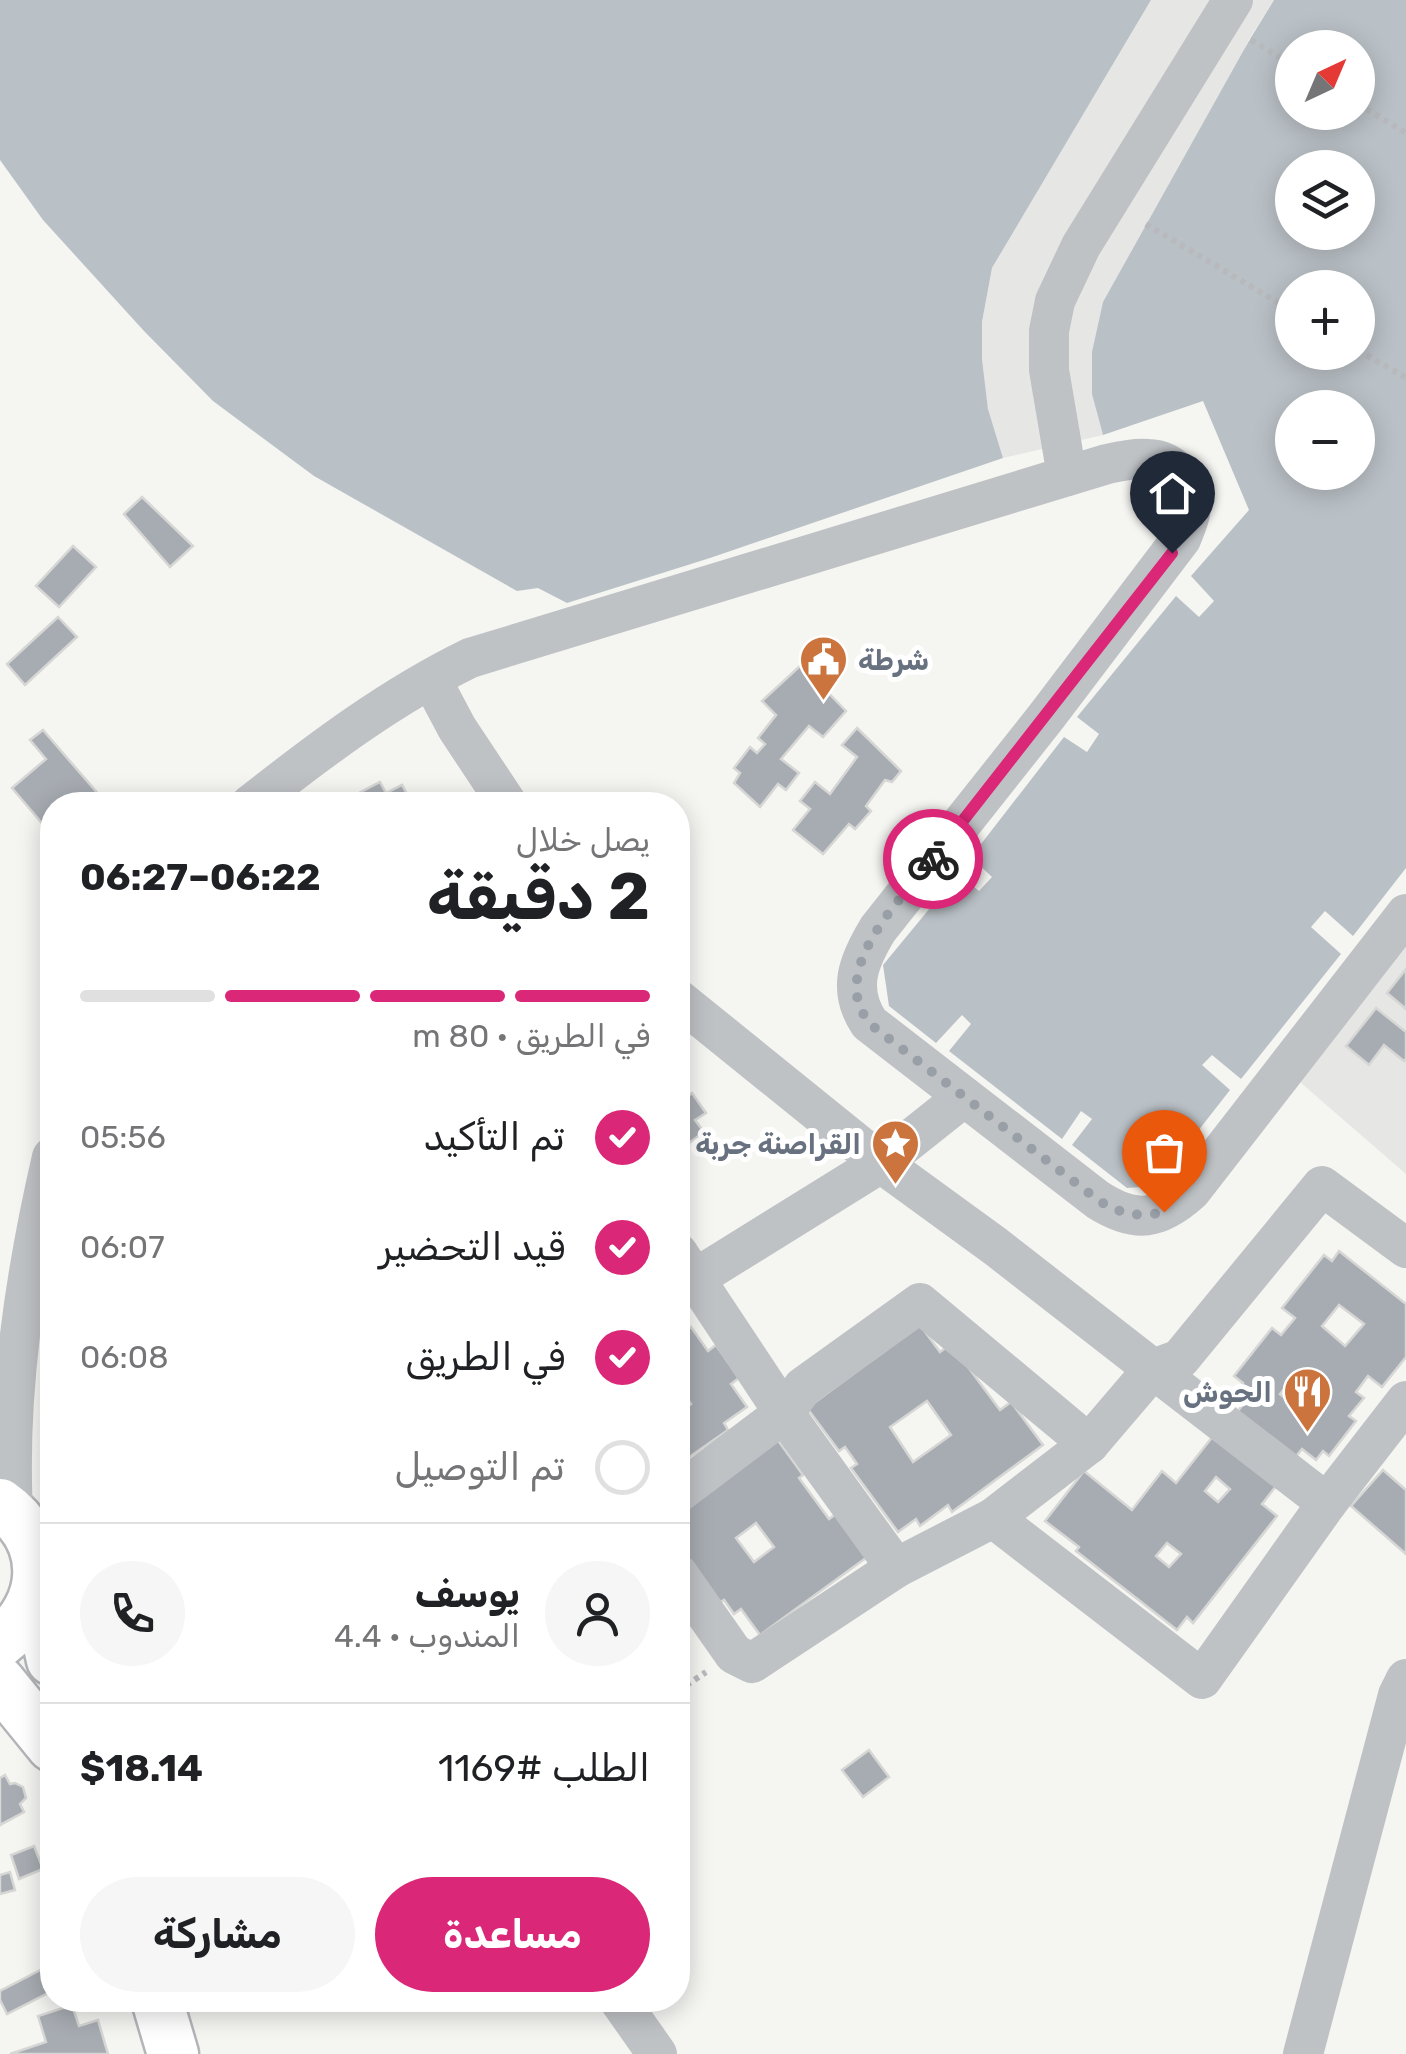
<!DOCTYPE html>
<html lang="ar">
<meta charset="utf-8">
<style>
:root{--surface:#fff;--page:#f6f6f6;--text:#202124;--muted:#757577;--line:#e0e0e0;--accent:#db2777}
body{margin:0;font-family:Rubik,"Noto Sans Arabic",sans-serif;background:var(--page);color:var(--text);direction:rtl;height:100vh;display:flex;flex-direction:column;font-size:38px;white-space:nowrap}
*{box-sizing:border-box;margin:0}
p{font-size:32px;color:var(--muted)}
.icon{flex:none;width:55px;height:55px;fill:none;stroke:currentColor;stroke-width:2;stroke-linecap:round;stroke-linejoin:round}
.map{position:relative;flex:1;overflow:hidden;direction:ltr}
.drawer{position:absolute;left:40px;top:792px;width:650px;height:1220px;display:flex;flex-direction:column;background:var(--surface);border-radius:40px;box-shadow:0 5px 25px #0003;direction:rtl}
.drawer>*{flex:none}
.needle{width:65px;rotate:44deg}
.buttons{position:absolute;left:1275px;top:30px;display:grid;gap:20px}
.buttons a{display:grid;place-items:center;width:100px;height:100px;border-radius:50%;background:var(--surface);box-shadow:0 5px 25px #0003;font-size:50px}
.pin{position:absolute;display:grid;place-items:center;width:85px;height:85px;color:#fff;margin:-102px -42px;border-radius:50% 50% 50% 0;rotate:-45deg;box-shadow:0 0 10px #0007}
.pin .icon{rotate:45deg}
.courier{position:absolute;display:grid;place-items:center;width:100px;height:100px;margin:-50px;border:8px solid #db2777;border-radius:50%;background:#fff;color:#222;box-shadow:0 2px 12px #0007}
.summary em{font-style:normal;font-weight:700}
.summary div{display:flex;flex-direction:column-reverse}
.summary{display:flex;align-items:center;justify-content:space-between;height:170px;padding:0 40px}
h1{font-size:65px;font-weight:700;line-height:75px}
.bar{display:grid;grid-template-columns:repeat(4,1fr);gap:15px 10px;align-content:center;height:120px;padding:0 40px}
.bar i{height:12px;border-radius:8px;background:var(--line)}
.bar .on{background:var(--accent)}
.bar p{grid-column:span 4}
.line{display:flex;align-items:center;gap:25px;padding:0 40px;border-top:2px solid var(--line)}
.line div{flex:1}
.round{display:grid;place-items:center;flex:none;width:105px;height:105px;border-radius:52px;background:var(--page)}
ol{padding:0 40px;list-style:none}
li{display:flex;align-items:center;gap:30px;height:110px}
li p{margin-inline-start:auto}
li .icon{padding:10px;border-radius:50%;background:var(--accent);color:#fff;stroke-width:4}
li:last-child{color:var(--muted)}
li i{width:55px;height:55px;border:5px solid var(--line);border-radius:50%}
.cta{display:flex;gap:20px;margin-top:auto;padding:20px 40px}
.cta a{flex:1;height:115px;border-radius:60px;background:var(--accent);color:#fff;font-size:40px;font-weight:700;line-height:115px;text-align:center}
.cta a+a{background:var(--page);color:var(--text)}
.map>svg:first-child{display:block}
.built{fill:#e6e6e5}
.water{fill:#bac1c6;fill-rule:evenodd}
.building{fill:#a7acb2;stroke:#d6d7d5;stroke-width:2.5;fill-rule:evenodd}
.lines{fill:none;stroke-linecap:round;stroke-linejoin:round}
.major-casing{stroke:#b3b5b9;stroke-width:55}
.path{stroke:#b7b9bc;stroke-width:6;stroke-dasharray:5 5;stroke-linecap:butt}
.minor{stroke:#bfc2c5;stroke-width:40}
.major{stroke:#fff;stroke-width:50}
.done{stroke:#999fa7;stroke-width:10;stroke-dasharray:0 18}
.route{stroke:#db2777;stroke-width:12}
.labels{text-anchor:middle;dominant-baseline:central;stroke-width:10;stroke-linejoin:round;paint-order:stroke}
.poi-label{font-size:28px;font-weight:bold;fill:#68717f;stroke:#fff;text-anchor:end}
</style>
<div class="map">
<svg width="1406" height="2054" viewBox="0 0 1406 2054">
<rect width="100%" height="100%" fill="#f5f5f2"/>
<g class="built">
<polygon points="1151,0 1274,0 1249,39 1092,393 1103,435 1003,458 988,409 982,359 982,322 992,268"/>
<polygon points="1406,914 1406,1174 1285,1069"/>
</g>
<g class="water">
<polygon points="0,0 1151,0 992,268 982,322 982,359 988,409 1003,458 710,558 567,603 538,588 517,591 314,476 213,401 144,331 43,220 0,160"/>
<path d="M1274,0h132v868l-53,68 -28,-25 -14,16 30,27 -100,125 -29,-24 -10,10 28,25 -75,96 -28,2 -55,-43 20,-26 -11,-8 -19,28 -113,-88 22,-27 -9,-9 -26,28 -47,-37 -6,-41 75,-91 21,17 13,-14 -21,-20 93,-120 23,15 12,-18 -22,-17 99,-121 23,21 15,-16 -23,-25 58,-66 -46,-109 -100,34 -11,-41v-42l11,-50 147,-263zM1292,48h66v64h-66zM1292,168h66v64h-66zM1292,288h66v64h-66zM1292,408h66v64h-66z"/>
</g>
<g class="building">
<polygon points="142,497 193,546 170,567 124,514"/>
<polygon points="73,546 96,567 59,607 36,586"/>
<polygon points="58,617 77,637 25,685 7,664"/>
<polygon points="801,665 846,711 823,737 809,726 781,759 799,773 786,790 778,784 760,807 734,783 740,773 734,768 750,747 757,753 765,744 758,738 776,715 762,701"/>
<polygon points="857,728 901,771 892,782 885,780 866,806 871,811 855,829 849,824 823,854 793,830 810,809 800,801 815,782 830,794 857,757 842,745"/>
<polygon points="43,730 100,796 90,805 52,805 52,835 12,788 46,759 30,740"/>
<polygon points="380,782 386,793 402,785 413,805 344,805 342,802"/>
<polygon points="1406,969 1406,1009 1387,993"/>
<polygon points="1376,1008 1406,1032 1406,1059 1404,1061 1384,1045 1369,1065 1346,1046"/>
<polygon points="678,1082 688,1096 692,1093 706,1113 695,1120 704,1132 682,1148 680,1144 678,1146"/>
<path d="M1339,1251l67,53v53l-24,30 -14,-11 -12,16 8,6 -15,18 7,5 -27,35 -6,-5 -7,9 -14,-11 -9,11 -58,-45 6,-8 -10,-8 12,-16 -9,-7 38,-48 9,7 14,-17 -13,-10 42,-53 8,6zM1339,1305l25,19 -19,22 -23,-20zM1291,1381l11,11 -10,12 -12,-10z"/>
<path d="M920,1325l20,27 11,-8 49,66 11,-8 32,43 -91,67 -4,-7 -28,21 -4,-7 -18,13 -47,-64 6,-4 -12,-17 -6,4 -32,-43zM927,1401l24,34 -38,27 -23,-35z"/>
<polygon points="691,1327 708,1351 716,1345 739,1378 731,1384 747,1407 724,1423 728,1430 685,1460 681,1454 678,1457 678,1414 691,1404 678,1385 678,1336"/>
<path d="M1217,1431l63,50 -18,23 15,12 -84,107 -6,-6 -10,13 -101,-79 3,-4 -34,-26 39,-50 48,39 30,-39 14,12zM1216,1477l14,12 -12,13 -13,-11zM1167,1543l14,11 -12,13 -13,-11z"/>
<path d="M777,1439l26,36 -4,3 30,41 10,-7 31,43 -110,80 -19,-26 -7,5 -10,-14 -7,4 -39,-61v-14l5,-4 -5,-8v-7zM756,1523l18,24 -20,15 -18,-24z"/>
<polygon points="1383,1470 1406,1490 1406,1554 1351,1506"/>
<polygon points="869,1750 889,1777 863,1797 842,1770"/>
<polygon points="5,1775 10,1784 15,1783 23,1787 26,1798 20,1804 24,1812 0,1825 0,1778"/>
<polygon points="34,1846 43,1869 19,1879 11,1855"/>
<polygon points="10,1872 15,1890 0,1894 0,1875"/>
<polygon points="52,1964 52,1991 7,2014 0,2000 0,1991"/>
<polygon points="72,2005 79,2026 98,2020 108,2054 10,2054 46,2042 38,2016"/>
</g>
<g class="lines">
<defs>
<g id="major">
<path d="M0,1504c53,37 49,101 0,138"/>
<polyline points="37,1592 52,1660"/>
<polyline points="0,1682 52,1746"/>
<polyline points="157,2000 173,2054"/>
</g>
</defs>
<use href="#major" class="major-casing"/>
<g class="path">
<polyline points="1251,40 1292,65"/>
<polyline points="1358,104 1406,133"/>
<polyline points="1146,224 1292,311"/>
<polyline points="1358,350 1406,378"/>
<polyline points="678,1691 706,1672"/>
</g>
<g class="minor">
<polyline points="1067,476 1049,370 1049,331 1055,301 1081,246 1233,0"/>
<polyline points="431,679 457,728 508,805"/>
<path d="M250,805c70,-55 140,-108 220,-147l637,-194c14,-3 28,-6 41,-5 26,0 45,24 43,49 -1,11 -6,21 -10,31l-135,178 -168,212c-20,33 -31,60 -9,94l229,177c38,24 61,20 93,-9l215,-277"/>
<polyline points="678,999 881,1163 995,1246 1153,1369 1180,1359 1322,1186 1406,1248"/>
<polyline points="678,1253 784,1413 896,1568"/>
<polyline points="678,1289 881,1163 964,1097"/>
<polyline points="678,1493 784,1413 803,1387 920,1303 1089,1444"/>
<path d="M13,1513c-6,-120 12,-239 39,-356"/>
<polyline points="993,1518 1202,1679 1327,1503 1406,1401"/>
<polyline points="678,1574 734,1654 752,1663 896,1568 993,1518 1089,1444 1153,1369 1327,1503"/>
<polyline points="619,2000 657,2054"/>
<polyline points="1303,2054 1398,1695 1406,1679"/>
</g>
<use href="#major" class="major"/>
</g>
<g class="lines">
<path class="done" d="M933,859c-28,35 -82,88 -76,136 1,11 6,19 13,29l228,176c21,14 41,18 66,12"/>
<polyline class="route" points="933,859 1172,553"/>
</g>
<defs>
<symbol id="civic-pin" viewBox="-11 -11 22 30"><path d="M0 17L-7.5 6A9.5 9.5 0 1 1 7.5 6Z" fill="#cb743d" stroke="#fff"/><path d="M-.6-6.5H3V-4.5H.6V-3L4-1V1h2V6H-6V1h2V-1L-.6-3ZM-1.2 2.5V6h2.4V2.5Z" fill="#fff"/></symbol>
<symbol id="sight-pin" viewBox="-11 -11 22 30"><path d="M0 17L-7.5 6A9.5 9.5 0 1 1 7.5 6Z" fill="#cb743d" stroke="#fff"/><path d="M0-6L1.8-2.2L6-1.7L2.9 1.2L3.7 5.4L0 3.3L-3.7 5.4L-2.9 1.2L-6-1.7L-1.8-2.2Z" fill="#fff"/></symbol>
<symbol id="restaurant-pin" viewBox="-11 -11 22 30"><path d="M0 17L-7.5 6A9.5 9.5 0 1 1 7.5 6Z" fill="#cb743d" stroke="#fff"/><path d="M-5-6h1v4h1v-4h1v4h1v-4h1v5L-1.5 .5V6h-2V.5L-5-1ZM5-6V6H3V1.5H1.5Q1.5-4 5-6Z" fill="#fff"/></symbol>
</defs>
<g fill-rule="evenodd">
<use href="#civic-pin" x="796" y="632" width="55" height="75"/>
<use href="#sight-pin" x="868" y="1116" width="55" height="75"/>
<use href="#restaurant-pin" x="1280" y="1364" width="55" height="75"/>
</g>
<g class="labels">
<g class="poi-label">
<text x="858" y="660" text-anchor="start">شرطة</text>
<text x="861" y="1144">القراصنة جربة</text>
<text x="1272" y="1392">الحوش</text>
</g>
</g>
</svg>
<div class="buttons">
<a><svg class="needle" viewBox="-14 -14 28 28"><path d="M0-13l5 13h-10z" fill="#e53935"/><path d="M0 13l5-13h-10z" fill="#757577"/></svg></a>
<a><svg class="icon" aria-label="layers" viewBox="0 0 24 24"><path d="M12 4l9 5-9 5-9-5zM3 14l9 5 9-5"/></svg></a>
<a>+</a>
<a>−</a>
</div>
<div class="pin" style="left:1164px;top:1212px;background:#ea580c"><svg class="icon" aria-label="bag" viewBox="0 0 24 24"><path d="M5 8h14l-1 12H6zM9 8a3 3 0 0 1 6 0"/></svg></div>
<div class="pin" style="left:1172px;top:553px;background:#1f2937"><svg class="icon" aria-label="home" viewBox="0 0 24 24"><path d="M3 11l9-7 9 7M6 9v11h12V9"/></svg></div>
<div class="courier" style="left:933px;top:859px"><svg class="icon" aria-label="bike" viewBox="0 0 24 24"><circle cx="6" cy="16" r="4"/><circle cx="18" cy="16" r="4"/><path d="M6 16l4-8h5l3 8M10 8l3 8H6M13 5h3"/></svg></div>
<section class="drawer">
<div class="summary"><div><h1>2 دقيقة</h1><p>يصل خلال</p></div><em>06:22–06:27</em></div>
<div class="bar"><i class="on"></i><i class="on"></i><i class="on"></i><i></i><p>في الطريق · 80 m</p></div>
<ol>
<li><svg class="icon" aria-label="check" viewBox="0 0 24 24"><path d="M5 12l5 5 9-10"/></svg>تم التأكيد<p>05:56</p></li>
<li><svg class="icon" aria-label="check" viewBox="0 0 24 24"><path d="M5 12l5 5 9-10"/></svg>قيد التحضير<p>06:07</p></li>
<li><svg class="icon" aria-label="check" viewBox="0 0 24 24"><path d="M5 12l5 5 9-10"/></svg>في الطريق<p>06:08</p></li>
<li><i></i>تم التوصيل</li>
</ol>
<div class="line" style="height:180px"><a class="round"><svg class="icon" aria-label="person" viewBox="0 0 24 24"><circle cx="12" cy="8" r="4"/><path d="M4 21q1-7 8-7t8 7"/></svg></a><div><b>يوسف</b><p>المندوب · 4.4</p></div><a class="round"><svg class="icon" aria-label="phone" viewBox="0 0 24 24"><path d="M5 4h4l2 5-3 2q2 4 5 5l2-3 5 2v4C11 20 4 13 5 4z"/></svg></a></div>
<div class="line" style="height:130px"><div>الطلب #1169</div><b>$18.14</b></div>
<div class="cta"><a>مساعدة</a><a>مشاركة</a></div>
</section>
</div>
